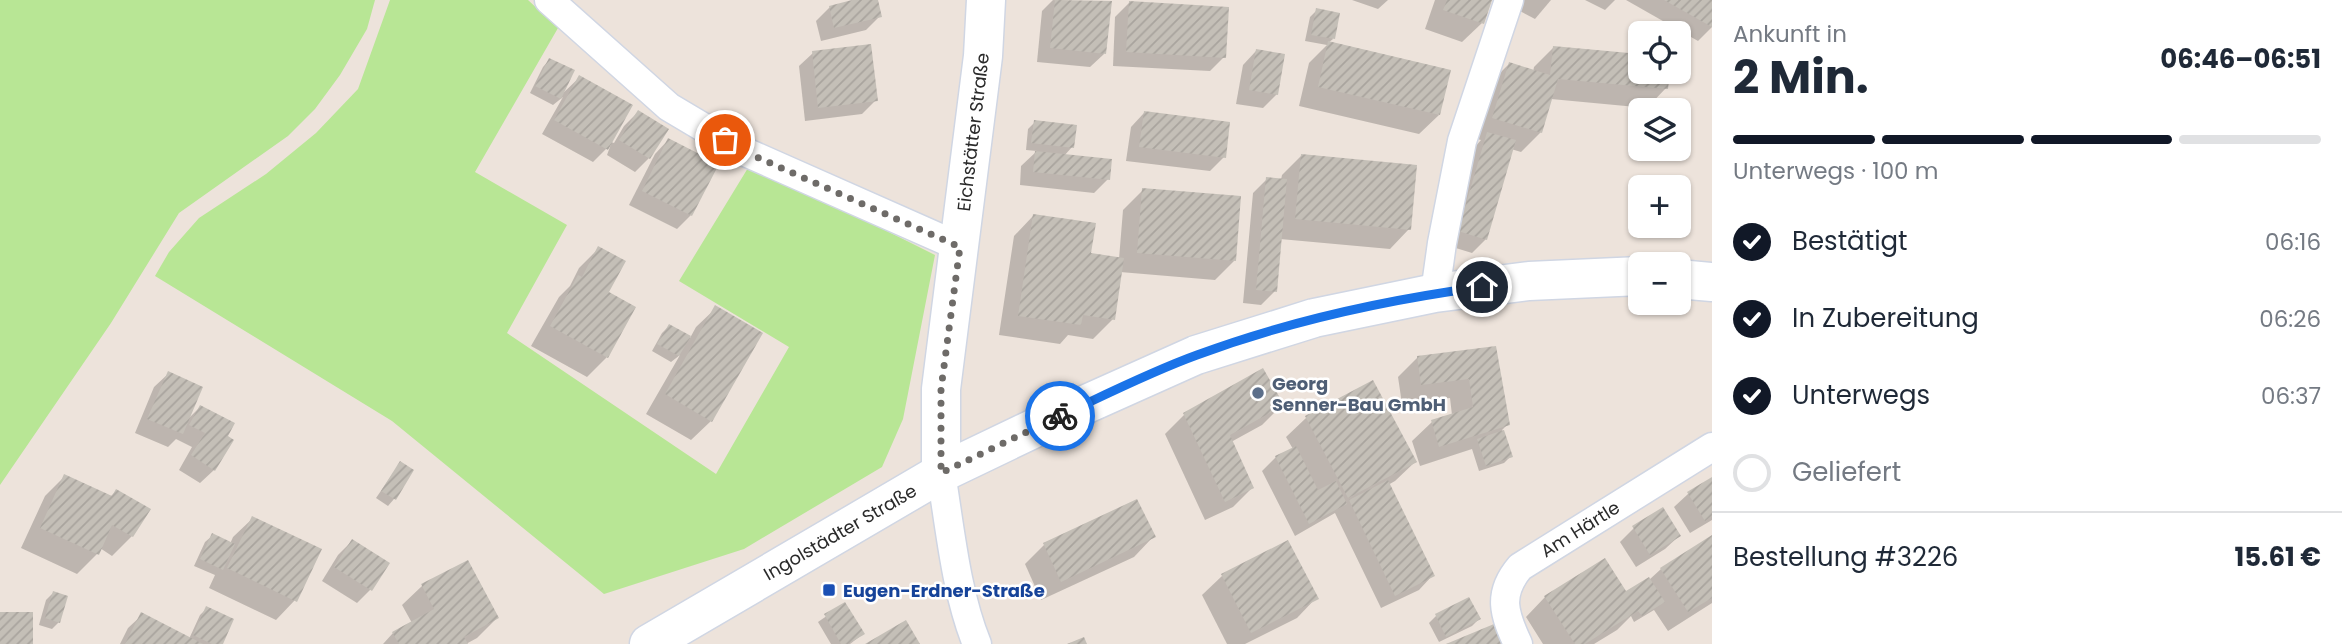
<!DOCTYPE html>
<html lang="de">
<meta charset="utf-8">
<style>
:root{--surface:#fff;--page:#f6f6f7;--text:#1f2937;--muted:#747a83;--line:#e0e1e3;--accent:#111827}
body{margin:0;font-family:Poppins,sans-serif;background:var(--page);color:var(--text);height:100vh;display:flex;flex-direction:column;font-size:26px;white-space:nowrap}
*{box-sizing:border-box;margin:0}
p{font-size:23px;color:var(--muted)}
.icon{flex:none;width:38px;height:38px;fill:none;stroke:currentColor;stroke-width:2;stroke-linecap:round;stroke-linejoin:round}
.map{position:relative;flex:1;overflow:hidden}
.drawer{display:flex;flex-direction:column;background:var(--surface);width:630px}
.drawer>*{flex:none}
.tools{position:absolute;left:1628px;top:21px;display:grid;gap:14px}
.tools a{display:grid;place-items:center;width:63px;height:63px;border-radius:10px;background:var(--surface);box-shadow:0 2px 5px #0004;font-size:35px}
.pin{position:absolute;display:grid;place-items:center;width:60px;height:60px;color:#fff;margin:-30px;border:4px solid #fff;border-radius:50%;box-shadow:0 2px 7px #0007}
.courier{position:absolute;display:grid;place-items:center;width:70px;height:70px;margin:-35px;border:5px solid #1a73e8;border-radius:50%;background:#fff;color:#222;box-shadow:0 2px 9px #0007}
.overview em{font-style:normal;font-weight:700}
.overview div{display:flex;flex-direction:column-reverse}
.overview{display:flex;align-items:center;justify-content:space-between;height:119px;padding:0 21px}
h1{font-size:46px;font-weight:700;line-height:52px}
.bar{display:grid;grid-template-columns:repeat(4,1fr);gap:10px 7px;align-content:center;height:84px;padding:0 21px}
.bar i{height:9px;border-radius:5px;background:var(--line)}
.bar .active{background:var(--accent)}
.bar p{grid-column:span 4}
.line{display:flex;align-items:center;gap:18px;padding:0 21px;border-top:2px solid var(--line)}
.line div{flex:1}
ol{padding:0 21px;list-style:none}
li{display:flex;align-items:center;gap:21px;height:77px}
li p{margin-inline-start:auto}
li .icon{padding:7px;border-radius:50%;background:var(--accent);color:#fff;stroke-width:4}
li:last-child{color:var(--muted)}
li i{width:38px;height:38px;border:4px solid var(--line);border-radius:50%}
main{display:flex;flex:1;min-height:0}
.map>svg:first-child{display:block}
.grass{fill:#b8e695}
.shadow{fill:#0003}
.building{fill:url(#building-hatch)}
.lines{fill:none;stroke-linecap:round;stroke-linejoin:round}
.street-casing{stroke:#d0d6e3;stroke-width:31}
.secondary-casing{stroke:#d0d6e3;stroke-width:41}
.street{stroke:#fff;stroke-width:28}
.secondary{stroke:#fff;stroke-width:38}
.done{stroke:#6e6b68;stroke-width:7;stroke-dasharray:0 12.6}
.route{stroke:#1a73e8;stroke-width:9}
.service-dot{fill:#5c6f8a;stroke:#fff;stroke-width:2.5}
.transit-dot{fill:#1a4fb4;stroke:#fff;stroke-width:2.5}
.labels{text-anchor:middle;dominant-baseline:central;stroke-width:5;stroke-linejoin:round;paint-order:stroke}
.street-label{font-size:18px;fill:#2a2a2a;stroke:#fff}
.service-label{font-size:18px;font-weight:bold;fill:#4e5e75;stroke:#fff;text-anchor:start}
.transit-label{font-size:18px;font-weight:bold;fill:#164399;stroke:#fff;text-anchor:start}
</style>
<main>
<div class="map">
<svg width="1712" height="644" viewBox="0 0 1712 644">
<defs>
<pattern id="building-hatch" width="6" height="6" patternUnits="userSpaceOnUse" patternTransform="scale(1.75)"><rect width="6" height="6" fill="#c4bfb7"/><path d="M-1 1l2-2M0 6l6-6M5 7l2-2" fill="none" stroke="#a9a49e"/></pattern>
</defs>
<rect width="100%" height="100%" fill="#ede3db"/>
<g class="grass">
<polygon points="0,0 375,0 367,29 340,75 315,109 288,136 179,213 111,323 0,485"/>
<polygon points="390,0 528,0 558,28 475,172 567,225 507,333 716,474 789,347 679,281 751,163 935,255 903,419 882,467 744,549 604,594 392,421 155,276 169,252 199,218 266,174 316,133 358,89"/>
</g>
<g class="shadow">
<polygon points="860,0 876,0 880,16 866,30 821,41 816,21 830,7"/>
<polygon points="1053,0 1110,3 1104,54 1090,67 1037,62 1042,11"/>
<polygon points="1352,0 1388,0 1378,9"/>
<polygon points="1435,0 1490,0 1482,23 1462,42 1425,29"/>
<polygon points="1521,0 1551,0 1535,19 1516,9"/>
<polygon points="1585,0 1615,0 1605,10"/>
<polygon points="1626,0 1712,0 1712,27 1698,41"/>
<polygon points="1129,3 1224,57 1210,71 1113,66 1115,17"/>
<polygon points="1317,10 1333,39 1328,43 1439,115 1419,134 1299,106 1309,63 1327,45 1305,41 1310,17"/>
<polygon points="1553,48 1640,72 1668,72 1666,88 1647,108 1551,99 1541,132 1521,152 1511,149 1486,239 1472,253 1446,245 1474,148 1481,140 1473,138 1489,84 1509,64 1533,72 1534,67"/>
<polygon points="1256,51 1277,94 1263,108 1236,104 1243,65"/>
<polygon points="813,53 876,100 862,114 805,121 799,66"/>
<polygon points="549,60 562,94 580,77 611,142 614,143 624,126 638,112 649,158 635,172 607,155 611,144 593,162 542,134 563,97 553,105 530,93 543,67"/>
<polygon points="1144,113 1224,157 1210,171 1126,161 1131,127"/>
<polygon points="1035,122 1072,147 1064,156 1108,179 1094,193 1020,185 1021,166 1037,151 1026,150 1028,129"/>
<polygon points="668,140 691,215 677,229 629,205 655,154"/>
<polygon points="1301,156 1409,229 1390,249 1280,239 1275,291 1261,305 1243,303 1253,193 1267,179 1281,180 1282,175"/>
<polygon points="1143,190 1235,260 1215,280 1120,272 1113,319 1093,339 1068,335 1060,344 999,335 1014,236 1033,216 1089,254 1119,259 1123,210"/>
<polygon points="599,248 607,293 607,357 587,377 531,346 559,297 570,286 579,268"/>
<polygon points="716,308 711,421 691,440 646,414 680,355 671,362 652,351 662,333 669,326 690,338 696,327"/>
<polygon points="1495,347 1508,424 1502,430 1511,456 1504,463 1479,471 1472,449 1420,466 1412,441 1432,422 1452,415 1450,398 1402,404 1398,377 1418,357"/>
<polygon points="168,374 187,420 200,407 214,470 200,483 179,470 192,447 176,439 168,447 135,433 154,387"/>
<polygon points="1373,382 1415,462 1395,481 1388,485 1432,576 1419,590 1381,608 1335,513 1295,536 1262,471 1276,457 1293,449 1286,437 1306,418"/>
<polygon points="1282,405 1262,425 1231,442 1252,488 1233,507 1205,520 1165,434 1184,415"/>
<polygon points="400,463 412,470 394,499 388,506 376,498"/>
<polygon points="65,476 110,497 116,491 132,536 112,556 100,548 97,554 77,574 21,548 45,496"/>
<polygon points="1712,479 1712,520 1690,533 1674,507 1688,494"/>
<polygon points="253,518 295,600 276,620 209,588 215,575 194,566 205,542 212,536 230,544 233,537"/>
<polygon points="1634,528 1679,536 1665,549 1636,567 1620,542"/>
<polygon points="1153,537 1134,557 1041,600 1025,564 1044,545"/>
<polygon points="1712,537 1712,603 1668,631 1654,610 1634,622 1631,616 1617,630 1594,644 1543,644 1526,617 1545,597 1625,593 1649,580 1661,569"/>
<polygon points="352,541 371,589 357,603 322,581 338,555"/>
<polygon points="1222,576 1316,598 1297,618 1245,644 1227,644 1202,595"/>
<polygon points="422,586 497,618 477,638 466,644 383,644 393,633 412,623 402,605"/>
<polygon points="53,593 59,622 52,629 39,625 46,600"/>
<polygon points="1468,599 1479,619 1472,626 1439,642 1429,623 1436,616"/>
<polygon points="844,604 863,634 850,644 831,644 818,622"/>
<polygon points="206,609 221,644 120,644 128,628 142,615 189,639 200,615"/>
</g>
<g class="building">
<polygon points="852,0 878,0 882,17 834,28 829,6"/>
<polygon points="1055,0 1112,1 1106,54 1050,48"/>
<polygon points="1447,0 1492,0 1484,24 1443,10"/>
<polygon points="1664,0 1712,0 1712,27"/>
<polygon points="1129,1 1229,7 1226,58 1126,52"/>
<polygon points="1316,8 1340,13 1335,39 1311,35"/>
<polygon points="1328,41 1451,70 1440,115 1318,87"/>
<polygon points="871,44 878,101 818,108 812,51"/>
<polygon points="1553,46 1640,54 1640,72 1670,72 1668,89 1558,79 1542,133 1492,118 1509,62 1550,75"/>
<polygon points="1256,49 1285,54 1278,95 1249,90"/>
<polygon points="549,58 575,70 561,99 535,86"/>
<polygon points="579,75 633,105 608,150 554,120"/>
<polygon points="638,110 669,129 650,159 619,140"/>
<polygon points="1144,111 1230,122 1226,158 1139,147"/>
<polygon points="1034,120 1077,125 1074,148 1031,143"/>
<polygon points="1487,132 1516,140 1487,240 1458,231"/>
<polygon points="668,138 719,164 692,216 642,191"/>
<polygon points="1035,151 1112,159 1110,180 1033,172"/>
<polygon points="1301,154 1417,165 1411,230 1295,219"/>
<polygon points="1266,177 1287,179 1277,292 1256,290"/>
<polygon points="1142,188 1241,196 1236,261 1137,253"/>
<polygon points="1033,214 1096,223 1091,253 1124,258 1115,320 1083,315 1081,325 1018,316"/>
<polygon points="598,246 626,261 609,292 636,307 608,358 550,326 578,275 582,277"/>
<polygon points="715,305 763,333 712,422 665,394"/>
<polygon points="669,324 691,336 679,356 657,344"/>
<polygon points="1496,346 1510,425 1439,447 1431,420 1473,407 1469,379 1421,385 1417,356"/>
<polygon points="1263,368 1284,405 1230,435 1254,488 1225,502 1183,413"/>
<polygon points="168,371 203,387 183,434 147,419"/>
<polygon points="1373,380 1417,462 1348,498 1305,416"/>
<polygon points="200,405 235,423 228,436 234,440 215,471 191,455 205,433 189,425"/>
<polygon points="1504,430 1513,457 1486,466 1477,439"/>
<polygon points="1296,446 1318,490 1336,481 1347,504 1309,524 1275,456"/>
<polygon points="400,461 414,470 396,500 381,491"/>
<polygon points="64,474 112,496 116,489 151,509 133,537 112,525 99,555 40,528"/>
<polygon points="1712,477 1712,516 1705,521 1687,492"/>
<polygon points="1388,480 1435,576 1395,596 1349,500"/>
<polygon points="1137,499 1156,537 1061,582 1043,543"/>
<polygon points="1663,507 1681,536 1650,555 1632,526"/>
<polygon points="252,516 322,549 297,602 227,568"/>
<polygon points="212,533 235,544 223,570 200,559"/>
<polygon points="1712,535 1712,598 1688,612 1660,568"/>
<polygon points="352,539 390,563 372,591 334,567"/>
<polygon points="1288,540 1319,599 1251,633 1221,574"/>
<polygon points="1605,558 1626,591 1649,577 1665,602 1642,616 1638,611 1585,644 1575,644 1544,596"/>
<polygon points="468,560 499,618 464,637 468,644 399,644 392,632 434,609 421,584"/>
<polygon points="53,591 68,596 60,623 45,618"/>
<polygon points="1469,597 1481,619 1446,637 1435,614"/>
<polygon points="845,602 865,634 848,644 841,644 824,614"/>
<polygon points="206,606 234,619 223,644 212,644 193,635"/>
<rect x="0" y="612" width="33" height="32"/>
<polygon points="141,612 203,644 125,644"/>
<polygon points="906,620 920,644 865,644"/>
<polygon points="1494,624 1502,644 1446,644"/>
<polygon points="1084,637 1087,644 1067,644"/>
</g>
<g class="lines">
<defs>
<g id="street">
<polyline points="549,0 669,107 743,151 960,247"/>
<polyline points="1435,293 1442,243 1462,141 1509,0"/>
<path d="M941,473c9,55 15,120 36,171"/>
<path d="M1518,644c-14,-30 -21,-50 2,-77l192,-120"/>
</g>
<g id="secondary">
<polyline points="1678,279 1712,282"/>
<polyline points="941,473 941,389 983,56 986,0"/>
<polyline points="649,644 941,473 1062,415 1196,355 1314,318 1435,293 1529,281 1640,276"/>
</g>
</defs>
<use href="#street" class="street-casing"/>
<use href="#secondary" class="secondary-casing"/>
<use href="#street" class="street"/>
<use href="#secondary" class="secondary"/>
</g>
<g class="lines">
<polyline class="done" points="725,140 743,151 960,247 941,389 941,473 1060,416"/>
<path class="route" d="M1060,416c45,-21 90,-44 137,-61 92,-34 188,-55 285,-68"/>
</g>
<circle class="service-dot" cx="1258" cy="393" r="7"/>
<rect class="transit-dot" x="822" y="583" width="14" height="14" rx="3.5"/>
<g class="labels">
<g class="street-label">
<text transform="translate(973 132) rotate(-83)">Eichstätter Straße</text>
<text transform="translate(1580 529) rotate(-32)">Am Härtle</text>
<text transform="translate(840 532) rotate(-30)">Ingolstädter Straße</text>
</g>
<g class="service-label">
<text x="1272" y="383">Georg<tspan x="1272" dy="21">Senner-Bau GmbH</tspan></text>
</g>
<g class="transit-label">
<text x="843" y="590">Eugen-Erdner-Straße</text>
</g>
</g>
</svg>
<div class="tools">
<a><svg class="icon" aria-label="locate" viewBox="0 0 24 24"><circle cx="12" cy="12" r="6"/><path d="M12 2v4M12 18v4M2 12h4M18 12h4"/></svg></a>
<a><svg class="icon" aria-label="layers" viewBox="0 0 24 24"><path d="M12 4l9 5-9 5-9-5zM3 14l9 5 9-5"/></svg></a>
<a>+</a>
<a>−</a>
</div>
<div class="pin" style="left:725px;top:140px;background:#ea580c"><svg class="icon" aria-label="bag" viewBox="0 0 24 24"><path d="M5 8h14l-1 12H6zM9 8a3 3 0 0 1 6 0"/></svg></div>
<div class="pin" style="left:1482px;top:287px;background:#1f2937"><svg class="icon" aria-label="home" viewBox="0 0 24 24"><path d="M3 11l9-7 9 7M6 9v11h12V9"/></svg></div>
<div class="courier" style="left:1060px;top:416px"><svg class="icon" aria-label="bike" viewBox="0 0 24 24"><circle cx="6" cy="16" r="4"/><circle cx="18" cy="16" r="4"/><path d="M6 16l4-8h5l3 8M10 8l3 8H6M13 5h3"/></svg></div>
</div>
<section class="drawer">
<div class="overview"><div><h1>2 Min.</h1><p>Ankunft in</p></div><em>06:46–06:51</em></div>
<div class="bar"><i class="active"></i><i class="active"></i><i class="active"></i><i></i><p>Unterwegs · 100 m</p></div>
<ol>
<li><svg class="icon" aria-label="check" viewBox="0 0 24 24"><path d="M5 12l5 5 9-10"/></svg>Bestätigt<p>06:16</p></li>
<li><svg class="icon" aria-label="check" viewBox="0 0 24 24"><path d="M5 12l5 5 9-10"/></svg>In Zubereitung<p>06:26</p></li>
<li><svg class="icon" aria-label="check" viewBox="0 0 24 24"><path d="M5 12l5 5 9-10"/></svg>Unterwegs<p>06:37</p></li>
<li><i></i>Geliefert</li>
</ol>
<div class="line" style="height:91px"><div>Bestellung #3226</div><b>15.61 €</b></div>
</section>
</main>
